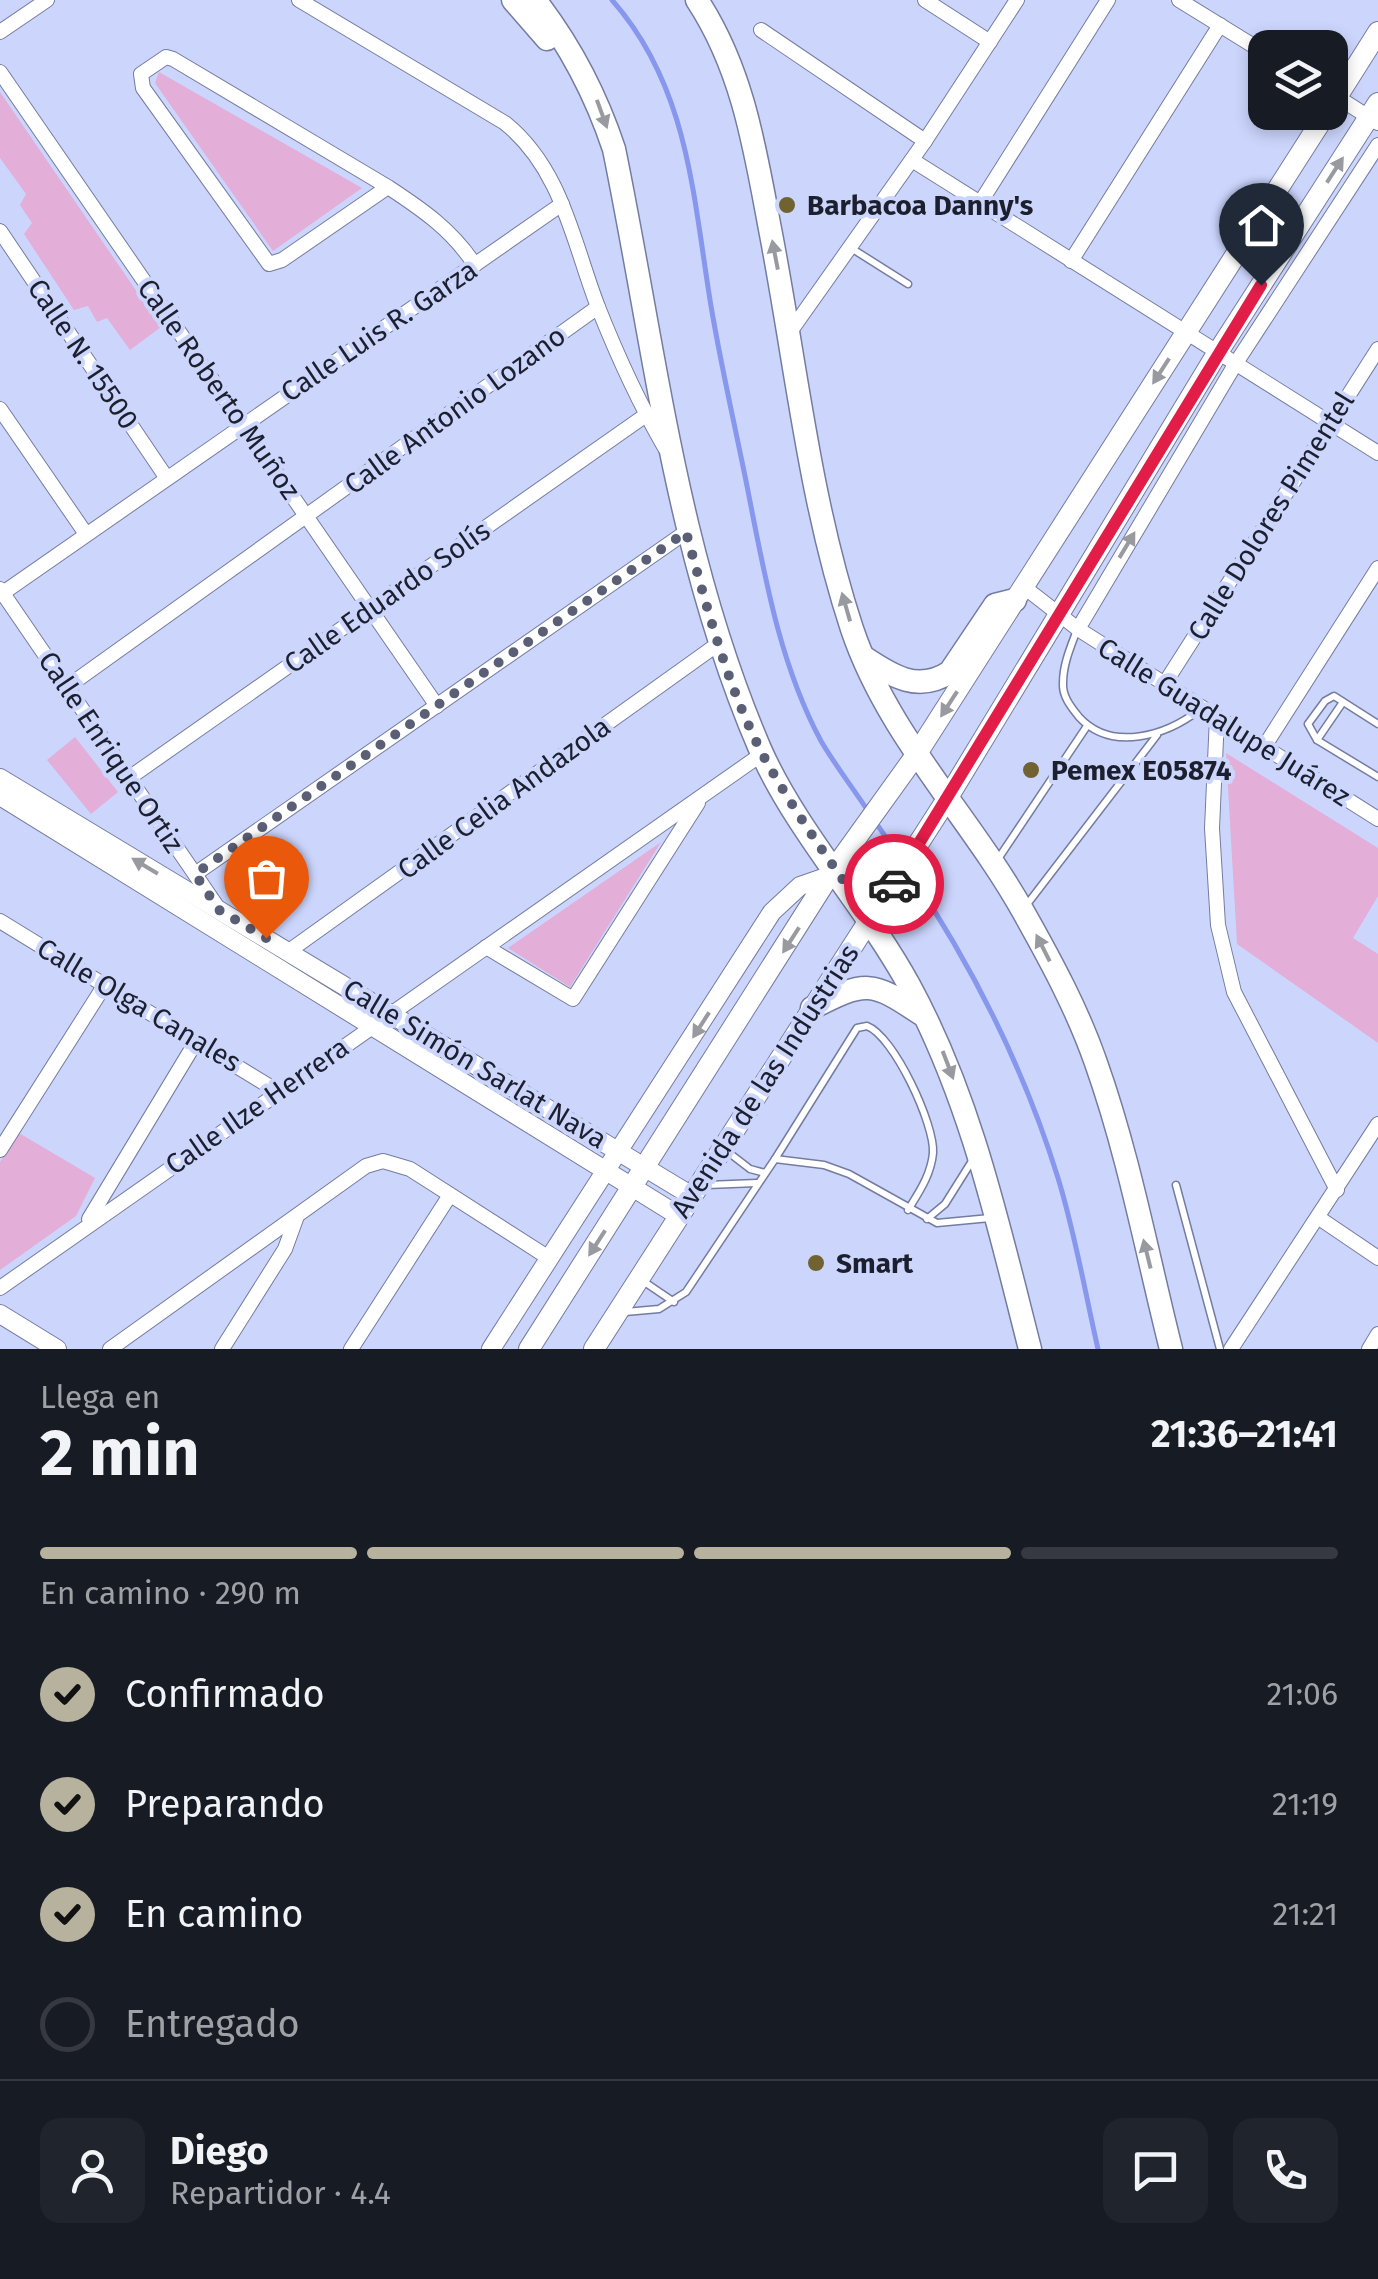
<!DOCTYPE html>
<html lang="es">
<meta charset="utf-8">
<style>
:root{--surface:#171b24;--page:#20242c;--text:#f1f3f6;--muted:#9ea1a6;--line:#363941;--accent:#b7b29d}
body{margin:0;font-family:"Fira Sans",sans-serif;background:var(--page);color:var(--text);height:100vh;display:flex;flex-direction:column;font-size:38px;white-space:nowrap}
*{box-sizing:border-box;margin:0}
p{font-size:32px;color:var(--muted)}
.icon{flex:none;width:55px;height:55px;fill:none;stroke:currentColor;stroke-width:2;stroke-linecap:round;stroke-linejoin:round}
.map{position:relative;height:1349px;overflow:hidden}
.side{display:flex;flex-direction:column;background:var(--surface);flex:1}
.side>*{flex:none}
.tools{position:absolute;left:1248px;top:30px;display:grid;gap:20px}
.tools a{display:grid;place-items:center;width:100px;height:100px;border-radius:20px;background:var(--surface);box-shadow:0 5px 15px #0003;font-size:50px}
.pin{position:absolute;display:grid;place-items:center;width:85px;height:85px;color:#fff;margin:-102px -42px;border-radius:50% 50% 50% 0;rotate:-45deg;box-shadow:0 0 10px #0007}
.pin .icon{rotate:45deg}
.courier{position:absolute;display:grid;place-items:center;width:100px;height:100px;margin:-50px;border:8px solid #e11d48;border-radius:50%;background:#fff;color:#222;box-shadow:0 2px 12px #0007}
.overview em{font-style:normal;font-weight:700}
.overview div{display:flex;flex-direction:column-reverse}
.overview{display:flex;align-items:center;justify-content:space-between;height:170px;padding:0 40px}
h1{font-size:65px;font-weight:700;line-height:75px}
.bar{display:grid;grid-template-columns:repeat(4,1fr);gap:15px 10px;align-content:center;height:120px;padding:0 40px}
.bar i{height:12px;border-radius:8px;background:var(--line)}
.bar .current{background:var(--accent)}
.bar p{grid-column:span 4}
.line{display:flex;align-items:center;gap:25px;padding:0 40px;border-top:2px solid var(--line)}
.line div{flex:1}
.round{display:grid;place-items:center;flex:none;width:105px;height:105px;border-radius:20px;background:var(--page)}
ol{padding:0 40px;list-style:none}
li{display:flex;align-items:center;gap:30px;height:110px}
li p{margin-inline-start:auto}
li .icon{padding:10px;border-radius:50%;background:var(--accent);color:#111;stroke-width:4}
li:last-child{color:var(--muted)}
li i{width:55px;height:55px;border:5px solid var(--line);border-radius:50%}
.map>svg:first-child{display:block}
.green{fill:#e3aed7}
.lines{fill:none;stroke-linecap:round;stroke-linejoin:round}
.stream{stroke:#8797ed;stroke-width:5}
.service-casing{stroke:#747ca0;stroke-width:9}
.minor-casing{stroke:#747ca0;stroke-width:16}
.tertiary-casing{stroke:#747ca0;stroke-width:20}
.primary-casing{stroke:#747ca0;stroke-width:22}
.trunk-casing{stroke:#747ca0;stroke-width:25}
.service{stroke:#fff;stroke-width:6}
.minor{stroke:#fff;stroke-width:14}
.tertiary{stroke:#fff;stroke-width:18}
.primary{stroke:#fff;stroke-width:20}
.trunk{stroke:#fff;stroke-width:22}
.oneway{fill:#999aa0}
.done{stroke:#5a5f76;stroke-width:10;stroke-dasharray:0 18}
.route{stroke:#e11d48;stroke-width:12}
.poi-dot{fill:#716331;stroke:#ccd6fd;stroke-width:4}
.labels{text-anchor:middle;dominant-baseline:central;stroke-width:8;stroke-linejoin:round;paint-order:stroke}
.poi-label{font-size:28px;font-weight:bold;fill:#1c1f2d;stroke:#ccd6fd;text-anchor:start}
.street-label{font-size:28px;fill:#1c1f2d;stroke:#ccd6fd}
</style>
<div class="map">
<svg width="1378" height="1349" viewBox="0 0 1378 1349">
<rect width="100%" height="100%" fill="#ccd6fd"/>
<g class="green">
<polygon points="159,72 362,188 273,251 155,83"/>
<polygon points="0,92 161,327 130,350 107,318 97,322 88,306 74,310 24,234 32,223 20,205 26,194 0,158"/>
<polygon points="75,737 118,792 91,814 47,760"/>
<polygon points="1226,753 1378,848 1378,896 1353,938 1378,954 1378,1043 1237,944"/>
<polygon points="661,842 570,987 508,948"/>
<polygon points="19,1133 95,1178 76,1216 0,1270 0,1162"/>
</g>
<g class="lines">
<g class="stream">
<path d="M612,0c77,87 81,197 99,306 10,60 24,120 36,180 17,86 32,177 74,255 14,24 32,47 47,70"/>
<polyline points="874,820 902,861"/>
<path d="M908,870c64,95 116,198 150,308 17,55 27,114 40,171"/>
</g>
<defs>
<g id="service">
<polyline points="851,248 908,284"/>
<path d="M1077,630c-6,16 -14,34 -14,53 -1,13 8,24 16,34 33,36 88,18 120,-7"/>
<polyline points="1378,724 1334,696 1325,701 1308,724 1317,740 1378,777"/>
<polyline points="1317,740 1343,702"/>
<polyline points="996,862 1087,726"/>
<polyline points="1025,907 1157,735"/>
<polyline points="728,1152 750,1169 765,1173"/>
<path d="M775,1159l82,-131 10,-2c27,10 68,99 66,127 -2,22 -14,39 -25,57"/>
<polyline points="707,1185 757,1183"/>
<polyline points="1176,1185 1220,1349"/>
<polyline points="927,1219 945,1204 972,1161"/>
<polyline points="643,1281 674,1302"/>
<polyline points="625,1312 659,1309 686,1292 775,1159 824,1165 849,1174 937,1223 990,1218"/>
</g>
<g id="minor">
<path d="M299,0l206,123c57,46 68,119 93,184 19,48 41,96 67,141"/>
<polyline points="925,0 990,42"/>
<polyline points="1179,0 1265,53"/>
<polyline points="761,30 925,141"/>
<polyline points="0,32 47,0"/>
<polyline points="0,72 437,706"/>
<polyline points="1331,93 1378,123"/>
<polyline points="912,160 1378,453"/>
<path d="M388,187l-106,73 -13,4 -126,-176 -2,-14 25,-17 7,2 215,128c35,23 64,43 87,78"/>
<polyline points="980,203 1108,0"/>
<polyline points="0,231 166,477"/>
<polyline points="1071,261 1220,25"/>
<polyline points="790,332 925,141 1017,0"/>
<polyline points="0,409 86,534"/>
<polyline points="1024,587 1078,629 1378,819"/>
<polyline points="0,589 216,905"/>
<polyline points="0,595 562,204"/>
<polyline points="1078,629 1236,363 1378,145"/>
<polyline points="1165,683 1378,349"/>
<polyline points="67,687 598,307"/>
<polyline points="1217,717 1212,828 1218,925 1234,992 1337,1190"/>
<polyline points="1264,747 1378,568"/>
<polyline points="129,778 646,415"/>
<polyline points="195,874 686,532"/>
<polyline points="0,921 277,1091"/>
<polyline points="486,947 573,999 698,803"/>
<polyline points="289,951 718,644"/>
<polyline points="0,1150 106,983"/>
<polyline points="1319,1218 1378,1258"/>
<polyline points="89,1219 197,1040"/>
<polyline points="0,1288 762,754"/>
<polyline points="110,1349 366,1166 383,1161 410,1169 549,1258"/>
<polyline points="222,1349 285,1249 297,1216"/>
<polyline points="351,1349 450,1195"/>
<polyline points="1231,1349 1378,1124"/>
<polyline points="1369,1349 1378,1334"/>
</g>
<g id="tertiary">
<polyline points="0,778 692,1196"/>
<polyline points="0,796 679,1216"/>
<polyline points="0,1314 57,1349"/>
<polyline points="491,1349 772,912 800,886 829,876"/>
</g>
<g id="primary">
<polyline points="1330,108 1378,32"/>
<polyline points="529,1349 829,876 916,755 1327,112"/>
<polyline points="594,1349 947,799 1218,352 1378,103"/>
</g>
<g id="trunk">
<polyline points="513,0 547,39"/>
<path d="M535,0c35,45 61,95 79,149 42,205 62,405 146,600 36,82 105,156 149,236 62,114 89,239 121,364"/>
<path d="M697,0c46,70 58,149 73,229 26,134 39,270 82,400 36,107 118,187 172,284 27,48 54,98 72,150 33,93 51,191 75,286"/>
<path d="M865,658c27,18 53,35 85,14l45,-67 20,-5"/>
<path d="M812,1008c54,-28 60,-27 109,6"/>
</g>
</defs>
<use href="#service" class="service-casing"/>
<use href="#minor" class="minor-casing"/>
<use href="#tertiary" class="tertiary-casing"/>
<use href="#primary" class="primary-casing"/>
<use href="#trunk" class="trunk-casing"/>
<use href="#service" class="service"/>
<use href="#minor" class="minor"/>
<use href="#tertiary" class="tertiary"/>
<use href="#primary" class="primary"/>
<use href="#trunk" class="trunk"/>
</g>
<defs><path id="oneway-solid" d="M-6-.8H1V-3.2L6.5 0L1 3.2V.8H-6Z" transform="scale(2.5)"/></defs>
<g class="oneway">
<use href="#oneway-solid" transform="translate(602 114) rotate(70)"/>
<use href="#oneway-solid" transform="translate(1335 170) rotate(-57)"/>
<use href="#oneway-solid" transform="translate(775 255) rotate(-101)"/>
<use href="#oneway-solid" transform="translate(1161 371) rotate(123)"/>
<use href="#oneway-solid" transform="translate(1127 545) rotate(-59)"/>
<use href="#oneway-solid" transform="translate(846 607) rotate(-106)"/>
<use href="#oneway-solid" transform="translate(949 704) rotate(123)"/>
<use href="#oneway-solid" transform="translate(145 866) rotate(-149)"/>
<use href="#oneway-solid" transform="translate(791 940) rotate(123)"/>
<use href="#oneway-solid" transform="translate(1043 948) rotate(-117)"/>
<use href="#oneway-solid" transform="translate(701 1025) rotate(123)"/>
<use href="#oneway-solid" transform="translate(948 1065) rotate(69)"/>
<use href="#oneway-solid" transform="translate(597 1243) rotate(123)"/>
<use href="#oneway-solid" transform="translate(1147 1254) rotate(-104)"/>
</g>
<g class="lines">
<path class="done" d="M266,938l-47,-28 -24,-36 491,-342c21,75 41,155 78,225 31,56 69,109 106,161l24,-34"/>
<polyline class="route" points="894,884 1261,285"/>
</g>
<g class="poi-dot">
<circle cx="787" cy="205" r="10"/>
<circle cx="1031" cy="770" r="10"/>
<circle cx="816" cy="1263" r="10"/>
</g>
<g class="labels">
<g class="poi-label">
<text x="807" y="205">Barbacoa Danny's</text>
<text x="1051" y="770">Pemex E05874</text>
<text x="836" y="1263">Smart</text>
</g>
<g class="street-label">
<text transform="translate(379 331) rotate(-34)">Calle Luis R. Garza</text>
<text transform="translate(83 354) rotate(56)">Calle N. 15500</text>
<text transform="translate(219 389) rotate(55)">Calle Roberto Muñoz</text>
<text transform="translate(455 410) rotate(-36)">Calle Antonio Lozano</text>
<text transform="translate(1271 516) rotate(-58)">Calle Dolores Pimentel</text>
<text transform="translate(387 597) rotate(-35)">Calle Eduardo Solís</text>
<text transform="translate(1224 722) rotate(32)">Calle Guadalupe Juárez</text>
<text transform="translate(111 752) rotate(56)">Calle Enrique Ortiz</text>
<text transform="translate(504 798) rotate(-36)">Calle Celia Andazola</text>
<text transform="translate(139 1005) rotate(31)">Calle Olga Canales</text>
<text transform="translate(475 1064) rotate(31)">Calle Simón Sarlat Nava</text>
<text transform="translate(765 1081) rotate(-57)">Avenida de las Industrias</text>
<text transform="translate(257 1106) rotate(-35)">Calle Ilze Herrera</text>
</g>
</g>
</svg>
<div class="tools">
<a><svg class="icon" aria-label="layers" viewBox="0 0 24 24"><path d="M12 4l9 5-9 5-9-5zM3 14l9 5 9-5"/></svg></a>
</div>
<div class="pin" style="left:266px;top:938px;background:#ea580c"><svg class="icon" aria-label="bag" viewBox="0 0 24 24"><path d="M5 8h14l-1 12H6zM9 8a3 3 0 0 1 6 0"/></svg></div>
<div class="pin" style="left:1261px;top:285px;background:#1f2937"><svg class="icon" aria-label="home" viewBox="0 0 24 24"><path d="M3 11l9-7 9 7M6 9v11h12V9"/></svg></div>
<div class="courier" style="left:894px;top:884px"><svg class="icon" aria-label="car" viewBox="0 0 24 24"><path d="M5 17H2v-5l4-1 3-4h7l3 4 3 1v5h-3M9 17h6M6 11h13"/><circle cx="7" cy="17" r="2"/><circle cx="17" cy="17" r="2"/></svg></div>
</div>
<section class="side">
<div class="overview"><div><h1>2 min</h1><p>Llega en</p></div><em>21:36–21:41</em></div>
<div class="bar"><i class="current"></i><i class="current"></i><i class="current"></i><i></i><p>En camino · 290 m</p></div>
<ol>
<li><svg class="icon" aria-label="check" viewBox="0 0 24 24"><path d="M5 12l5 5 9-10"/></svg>Confirmado<p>21:06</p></li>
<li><svg class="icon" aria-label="check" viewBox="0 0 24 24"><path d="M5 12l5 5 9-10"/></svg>Preparando<p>21:19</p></li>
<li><svg class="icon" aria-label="check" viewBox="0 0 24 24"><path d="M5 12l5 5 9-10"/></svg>En camino<p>21:21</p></li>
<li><i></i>Entregado</li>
</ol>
<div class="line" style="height:180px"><a class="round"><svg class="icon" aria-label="person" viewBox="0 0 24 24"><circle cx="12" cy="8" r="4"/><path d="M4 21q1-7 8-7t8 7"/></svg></a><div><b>Diego</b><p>Repartidor · 4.4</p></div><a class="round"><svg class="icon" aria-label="chat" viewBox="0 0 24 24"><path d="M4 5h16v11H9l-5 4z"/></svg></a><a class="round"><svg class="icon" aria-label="phone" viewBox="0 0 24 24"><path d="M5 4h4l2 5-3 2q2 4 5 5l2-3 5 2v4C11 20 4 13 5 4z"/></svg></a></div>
</section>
